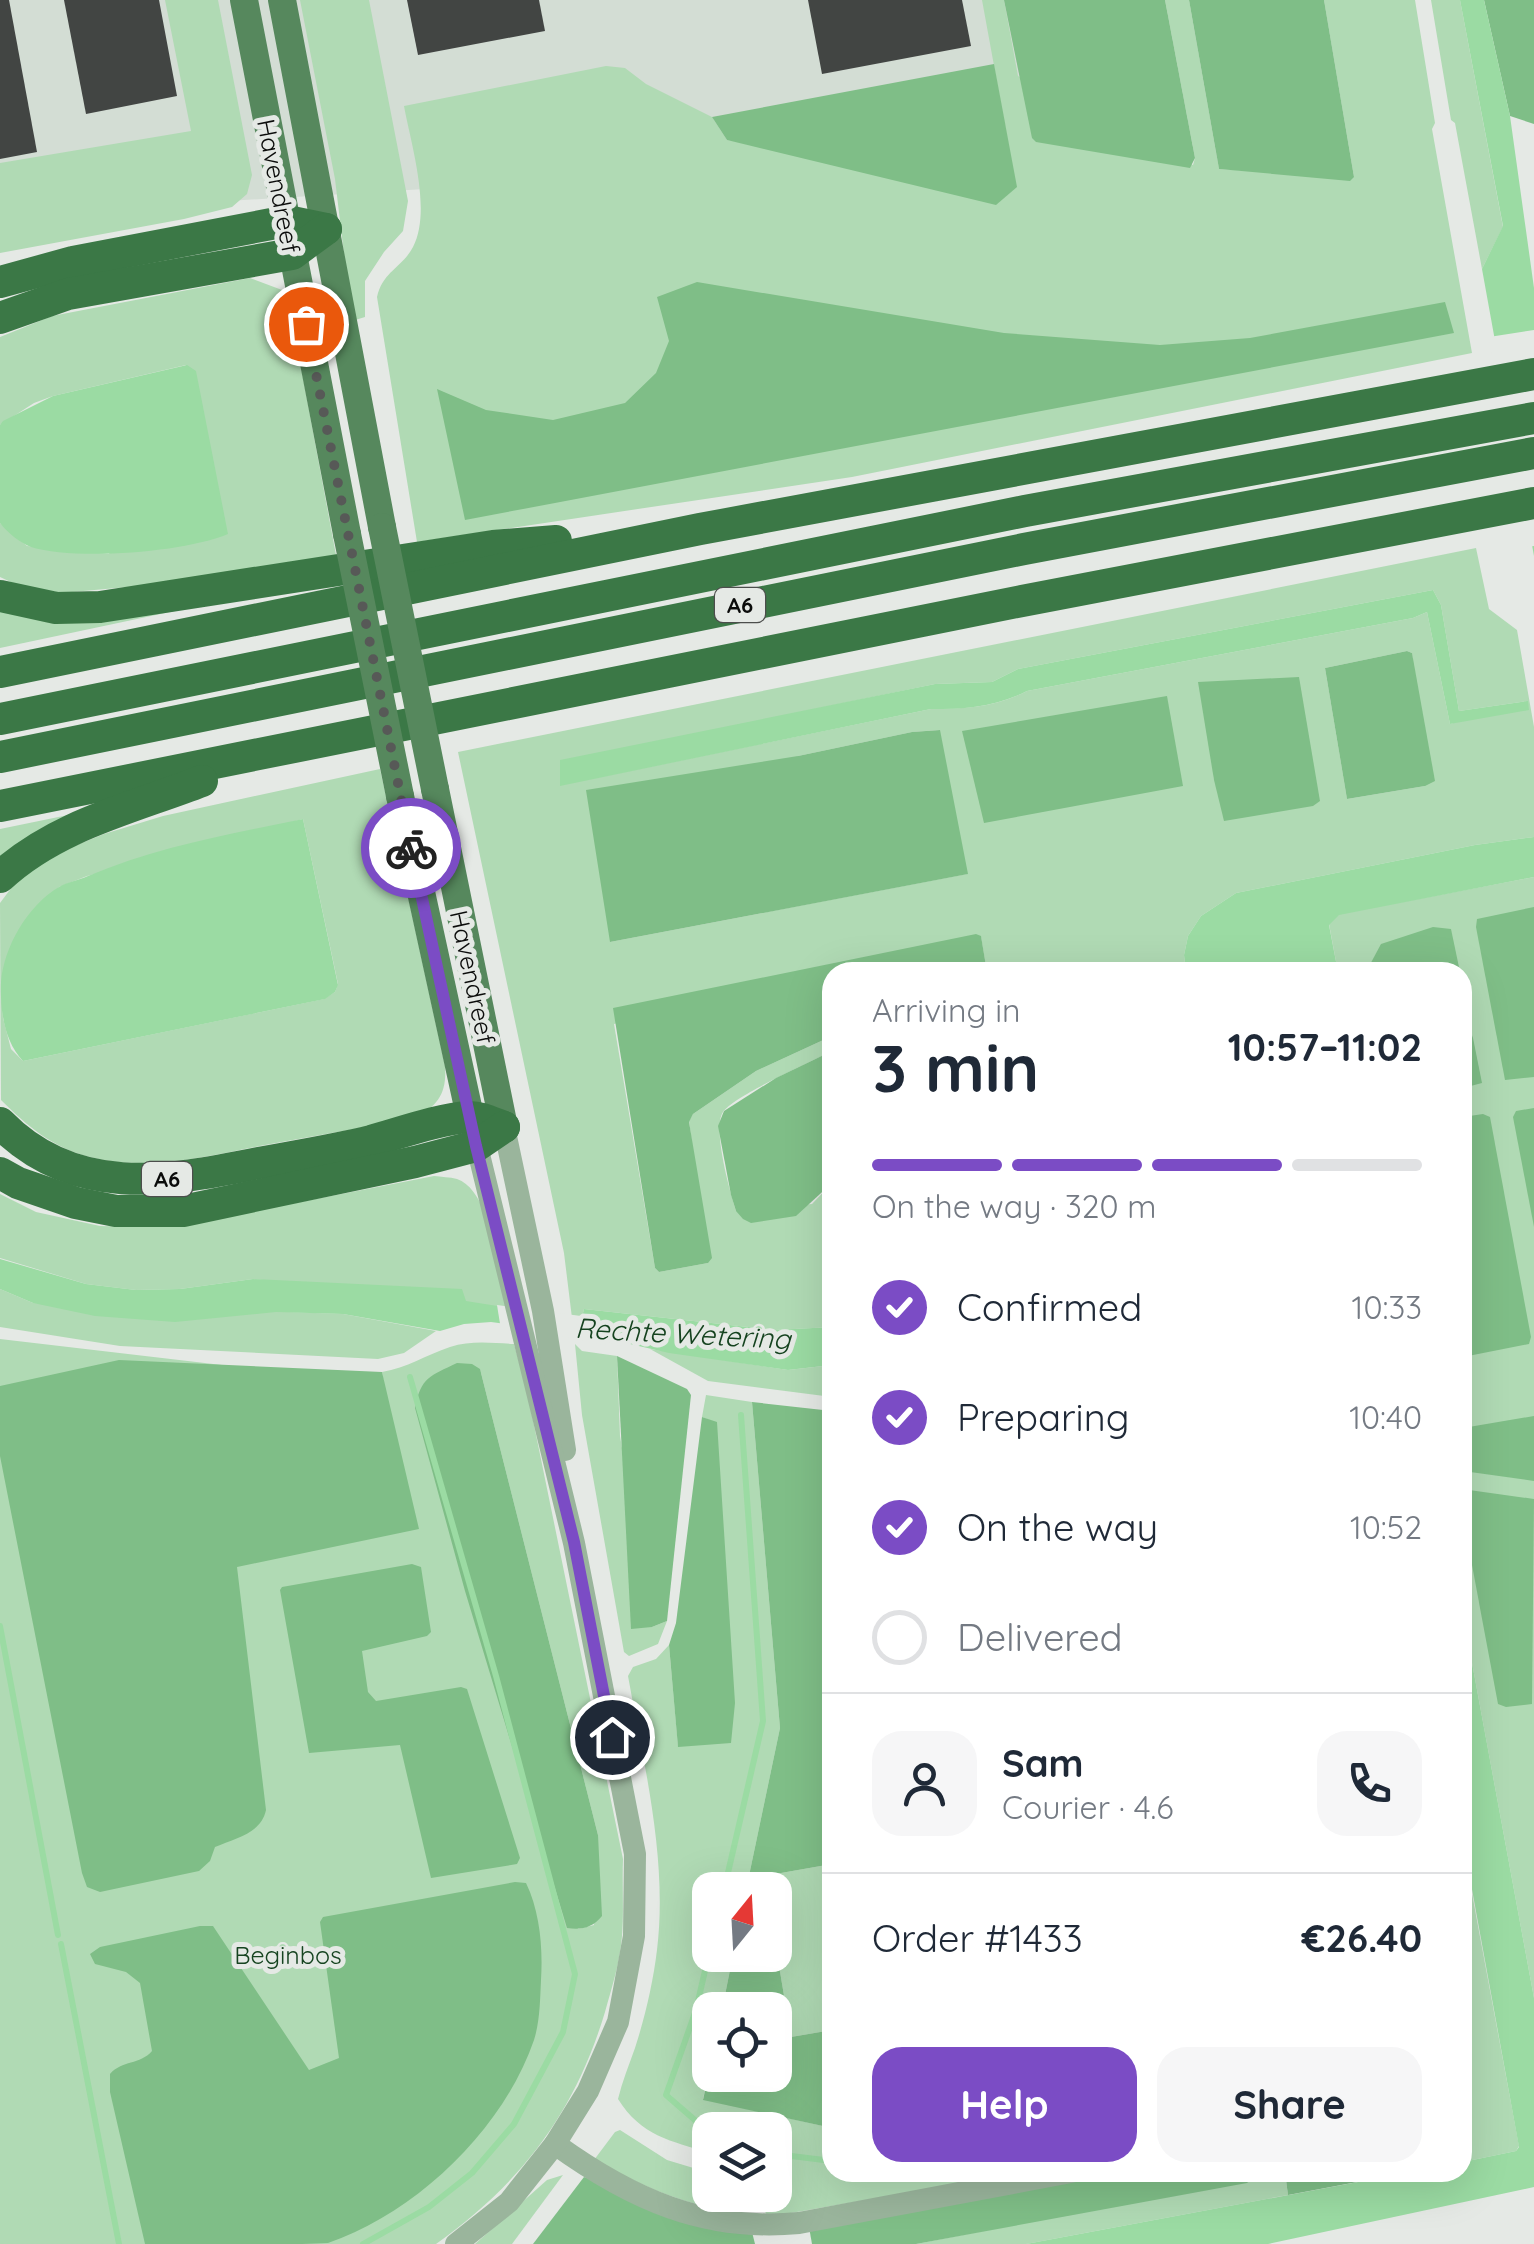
<!DOCTYPE html>
<meta charset="utf-8">
<style>
:root{--surface:#fff;--page:#f6f6f7;--text:#1f2937;--muted:#747a83;--line:#e0e1e3;--accent:#7b4cc5}
body{margin:0;font-family:Quicksand,sans-serif;background:var(--page);color:var(--text);height:100vh;display:flex;flex-direction:column;font-size:38px;white-space:nowrap}
*{box-sizing:border-box;margin:0}
p{font-size:32px;color:var(--muted)}
.icon{flex:none;width:55px;height:55px;fill:none;stroke:currentColor;stroke-width:2;stroke-linecap:round;stroke-linejoin:round}
.map{position:relative;flex:1;overflow:hidden}
.side{position:absolute;left:822px;top:962px;width:650px;height:1220px;display:flex;flex-direction:column;background:var(--surface);border-radius:30px;box-shadow:0 10px 40px #0002}
.side>*{flex:none}
.needle{width:65px;rotate:18deg}
.buttons{position:absolute;left:692px;top:1872px;display:grid;gap:20px}
.buttons a{display:grid;place-items:center;width:100px;height:100px;border-radius:20px;background:var(--surface);box-shadow:0 10px 40px #0002;font-size:50px}
.pin{position:absolute;display:grid;place-items:center;width:85px;height:85px;color:#fff;margin:-42px;border:5px solid #fff;border-radius:50%;box-shadow:0 2px 10px #0007}
.courier{position:absolute;display:grid;place-items:center;width:100px;height:100px;margin:-50px;border:8px solid #7b4cc5;border-radius:50%;background:#fff;color:#222;box-shadow:0 2px 12px #0007}
.summary em{font-style:normal;font-weight:800}
.summary div{display:flex;flex-direction:column-reverse}
.summary{display:flex;align-items:center;justify-content:space-between;height:170px;padding:0 50px}
h1{font-size:65px;font-weight:800;line-height:75px}
.bar{display:grid;grid-template-columns:repeat(4,1fr);gap:15px 10px;align-content:center;height:120px;padding:0 50px}
.bar i{height:12px;border-radius:8px;background:var(--line)}
.bar .selected{background:var(--accent)}
.bar p{grid-column:span 4}
.line{display:flex;align-items:center;gap:25px;padding:0 50px;border-top:2px solid var(--line)}
.line div{flex:1}
.round{display:grid;place-items:center;flex:none;width:105px;height:105px;border-radius:30px;background:var(--page)}
ol{padding:0 50px;list-style:none}
li{display:flex;align-items:center;gap:30px;height:110px}
li p{margin-inline-start:auto}
li .icon{padding:10px;border-radius:50%;background:var(--accent);color:#fff;stroke-width:4}
li:last-child{color:var(--muted)}
li i{width:55px;height:55px;border:5px solid var(--line);border-radius:50%}
.action{display:flex;gap:20px;margin-top:auto;padding:20px 50px}
.action a{flex:1;height:115px;border-radius:30px;background:var(--accent);color:#fff;font-size:40px;font-weight:800;line-height:115px;text-align:center}
.action a+a{background:var(--page);color:var(--text)}
.map>svg:first-child{display:block}
.built{fill:#d3ddd4}
.green{fill:#b0dab4;fill-rule:evenodd}
.forest{fill:#7fbe87}
.water{fill:#9bdba3}
.pier{fill:#e5e9e5}
.lines{fill:none;stroke-linecap:round;stroke-linejoin:round}
.stream{stroke:#9bdba3;stroke-width:6}
.building{fill:#424543}
.minor{stroke:#9ab59c;stroke-width:22}
.major{stroke:#56885d;stroke-width:28}
.highway{stroke:#3b7846;stroke-width:32}
.major-bridge{stroke:#56885d;stroke-width:28}
.done{stroke:#575957;stroke-width:10;stroke-dasharray:0 18}
.route{stroke:#7b4cc5;stroke-width:12}
.labels{text-anchor:middle;dominant-baseline:central;stroke-width:10;stroke-linejoin:round;paint-order:stroke}
.shield{fill:#e5e9e5;stroke:#4c4e4c;stroke-width:2.5}
.shield-label{font-size:22px;font-weight:bold;fill:#0b0c0b}
.street-label{font-size:25px;fill:#0b0c0b;stroke:#e5e9e5}
.park-label{font-size:25px;fill:#164420;stroke:#e5e9e5}
.water-label{font-size:28px;font-style:italic;fill:#15431f;stroke:#e5e9e5}
</style>
<div class="map">
<svg width="1534" height="2244" viewBox="0 0 1534 2244">
<rect width="100%" height="100%" fill="#e5e9e5"/>
<polygon class="built" points="0,0 1047,0 1076,149 0,215"/>
<g class="green">
<polygon points="165,0 218,0 252,175 247,194 232,207 184,219 0,253 0,163 191,131"/>
<polygon points="300,0 369,0 408,201 403,231 384,252 365,281 365,317 352,321 335,179"/>
<path d="M982,0h22l14,76 175,89 2,-7 -30,-158h24l30,169 135,8 -30,-177h91l20,123 -3,6 40,224 -620,124 -435,65 -40,-245c6,-26 25,-29 36,-50 19,-36 -2,-103 -9,-141l202,-40 19,2 21,16 66,33 15,23 289,46z"/>
<polygon points="1431,0 1460,0 1503,227 1482,269 1455,123 1451,120"/>
<polygon points="250,278 282,290 289,303 336,555 139,586 61,593 15,584 0,577 0,523 27,546 109,554 186,365 53,396 34,403 0,425 0,337 52,316"/>
<path d="M1476,548l13,61 28,21 17,97v110l-59,8 -239,48 -35,23 -13,20 -4,19 2,17h-34l-1,-8 -87,8h-77l-6,-35 -367,87 41,244 4,4 49,-9 -19,-142 4,-7 63,-43 76,-35v15c-21,11 -97,44 -109,61 -11,16 7,80 13,99l76,-7 20,-21v144l-57,3 -191,-21 -2,8 -10,1 -8,-65 -106,-501zM1433,590l8,15 18,106 68,-10 -77,23 -23,-112 -14,6 -386,73c-31,16 -61,18 -96,18l-370,76 196,-64 178,-37 57,-2 26,-13zM1407,651l5,2 13,133 -78,13 -22,-131zM1299,677l-85,103 -1,-16zM939,730l28,144 -357,68 188,-186 114,-24z"/>
<polygon points="311,582 0,648 0,604"/>
<path d="M380,769l65,297c2,27 -7,39 -29,52 -51,9 -101,18 -151,27 -56,11 -118,27 -175,12 -37,-9 -63,-31 -89,-57l-1,-197 15,-20 37,-28 52,-21 59,-18zM303,819l35,165 -3,8 -11,7 -301,62 -12,-12 -8,-31 -2,-32 58,-99 28,-11z"/>
<polygon points="112,806 0,867 0,829"/>
<polygon points="1534,877 1534,1998 1463,1614 1462,972 1338,972 1329,924 1339,914"/>
<path d="M434,1176c7,1 16,1 23,3 35,12 43,97 50,129l-254,-29 -73,10 -44,1 -50,-6 -86,-26v-64l36,18 64,14 48,1 59,-7z"/>
<polygon points="0,1289 33,1303 343,1314 436,1331 404,1353 378,1359 120,1346 0,1327"/>
<path d="M0,1339l384,45 -2,-12c25,-4 44,-17 68,-25 21,-7 43,-4 64,-3l13,47 96,468c-1,26 1,52 -1,77 -2,26 -10,51 -17,76 -31,102 -83,170 -169,232h-436zM480,1369l118,466 -4,90 -16,4z"/>
<polygon points="575,1344 582,1351 617,1356 620,1436 652,1627 667,1621 658,1644 629,1656 624,1652 582,1415"/>
<polygon points="650,1349 788,1370 832,1365 832,1397 708,1381"/>
<path d="M706,1395l46,7 28,326 -34,162h-36v65h23l-11,55h-12v57l-7,32 129,29v44l148,1 1,7 -213,37 -12,-22h19v-65h-65v23c-39,-12 -69,-17 -92,-54 4,-17 11,-34 17,-51 10,-31 18,-65 22,-98 11,-90 -13,-185 -29,-274l5,-9 23,-8 13,-14 9,101 39,-323 -15,-6z"/>
<polygon points="1462,1840 1519,2146 1516,2151 1463,2162"/>
<polygon points="832,1864 832,2030 791,2037 775,1942 775,1890 766,1890 764,1876"/>
<path d="M620,2130l47,30 43,13v22h32l3,14 -3,4c-54,-6 -101,-27 -148,-53l21,-28z"/>
<polygon points="1250,2173 1285,2173 1288,2195 1026,2244 916,2244 1252,2179"/>
<polygon points="563,2175 512,2244 475,2244 547,2180"/>
</g>
<g class="forest">
<polygon points="1004,0 1165,0 1195,158 1190,168 1036,142 1032,138"/>
<polygon points="1189,0 1324,0 1354,177 1350,181 1219,169"/>
<polygon points="1484,0 1534,0 1534,124 1510,116"/>
<polygon points="994,64 1017,187 996,205 727,140 712,117"/>
<polygon points="697,282 1004,333 1160,345 1250,338 1445,302 1454,333 465,520 437,389 486,410 553,420 625,403 656,373 669,341 657,297"/>
<polygon points="1407,651 1412,653 1435,781 1425,786 1347,799 1325,668"/>
<polygon points="1299,677 1320,801 1313,806 1224,821 1214,780 1198,682"/>
<polygon points="1167,696 1183,786 984,823 962,731"/>
<polygon points="940,730 968,874 610,942 586,790 798,756 912,732"/>
<polygon points="1534,907 1534,1077 1505,1080 1476,927 1477,919"/>
<polygon points="1433,927 1451,929 1460,972 1366,972 1381,944"/>
<polygon points="976,934 981,936 987,972 832,972 832,1036 756,1071 693,1114 689,1122 712,1258 708,1263 659,1272 655,1268 613,1008"/>
<polygon points="1463,1011 1473,1038 1482,1083 1463,1088"/>
<polygon points="832,1051 832,1183 796,1216 751,1223 743,1219 736,1211 731,1195 718,1126 724,1111 776,1078"/>
<polygon points="1534,1108 1534,1227 1513,1117 1516,1111"/>
<polygon points="1483,1114 1490,1117 1531,1337 1529,1344 1463,1357 1463,1117"/>
<polygon points="617,1356 687,1389 691,1395 667,1621 652,1627 631,1629"/>
<path d="M119,1360l263,12 37,157 -182,38 29,243c-5,24 -31,28 -51,37l-5,14 -11,10 -99,21 -13,-5 -5,-14 -82,-417v-70z"/>
<path d="M457,1363l15,1 8,5 118,466 4,81c-10,12 -20,14 -35,12l-102,-337 -50,-183c6,-31 15,-32 42,-45z"/>
<polygon points="752,1402 832,1411 832,1864 764,1876 766,1890 746,1890 780,1728"/>
<polygon points="1534,1416 1534,1481 1463,1471 1463,1428"/>
<polygon points="702,1417 717,1422 735,1703 731,1743 678,1747 669,1645 676,1623"/>
<polygon points="1462,1489 1534,1499 1532,1704 1506,1707 1498,1704 1463,1517"/>
<polygon points="412,1564 421,1567 431,1632 427,1636 362,1651 368,1692 376,1701 461,1687 467,1689 520,1858 517,1864 431,1878 400,1745 309,1753 280,1590 282,1587"/>
<path d="M515,1882l11,1c14,29 17,65 15,97 -1,20 -1,41 -7,60 -30,88 -117,173 -206,203 -15,1 -37,1 -53,1 -43,0 -86,0 -130,0l-35,-152v-18c12,-14 30,-9 42,-23l-12,-68 -14,-11 -31,-8 -5,-10 10,-7 100,-21h13l96,144 30,-12 -19,-136 3,-5z"/>
<polygon points="775,1942 791,2037 832,2030 832,2128 703,2100 710,2067 710,2075 775,2075 775,2010 722,2010 733,1955 775,1955"/>
<polygon points="1285,2172 1405,2173 1288,2195"/>
<polygon points="1112,2173 1250,2173 1252,2179 1247,2183 916,2244 812,2244 809,2227"/>
<polygon points="584,2177 752,2232 755,2244 533,2244"/>
</g>
<g class="water">
<polygon points="1460,0 1484,0 1510,116 1534,288 1534,556 1482,269 1503,226"/>
<path d="M187,365l9,6 32,163c-42,18 -152,27 -197,13 -11,-4 -24,-15 -31,-24v-98l3,-4 50,-25z"/>
<path d="M1433,590l8,15 18,106 69,-10 1,9 -79,14 -23,-112 -14,6 -386,73c-32,16 -61,18 -96,18l-371,77v-26l375,-76 57,-2 26,-13z"/>
<path d="M303,819l35,166 -3,7 -10,7 -302,62c-19,-20 -23,-51 -22,-79 3,-35 26,-76 58,-95 8,-5 20,-7 29,-11 69,-29 141,-42 215,-57z"/>
<polygon points="1534,837 1534,877 1339,915 1329,925 1338,972 1186,972 1184,955 1188,936 1201,916 1236,893 1475,845"/>
<polygon points="0,1259 86,1284 136,1290 180,1289 253,1279 462,1289 466,1301 571,1318 582,1317 584,1309 775,1330 832,1327 832,1365 788,1370 669,1353 587,1334 491,1322 464,1324 440,1331 343,1314 276,1312 175,1322 95,1316 33,1303 0,1289"/>
<polygon points="1463,1614 1534,1998 1534,2187 1268,2244 1026,2244 1406,2173 1462,2172 1463,2162 1516,2151 1519,2147 1463,1840"/>
</g>
<g class="pier">
<polygon points="1534,330 1534,546 1527,547 1489,337"/>
<polygon points="497,1305 581,1316 586,1339 501,1330"/>
</g>
<g class="lines">
<g class="stream">
<polyline points="0,1626 58,1935"/>
<polyline points="724,1890 763,1721 741,1415"/>
<polyline points="61,1944 119,2244"/>
<polyline points="710,1949 696,2010 666,2095 696,2121 714,2130"/>
<polyline points="775,2154 832,2161"/>
<polyline points="363,2244 429,2207 472,2173 514,2124 563,2032 575,1974 496,1676 410,1377"/>
</g>
</g>
<g class="building">
<polygon points="0,0 9,0 37,152 0,159"/>
<polygon points="64,0 159,0 177,96 86,114"/>
<polygon points="407,0 539,0 545,31 418,55"/>
<polygon points="808,0 962,0 971,46 822,74"/>
</g>
<g class="lines">
<g class="minor">
<polyline points="504,1127 543,1311 565,1450"/>
<path d="M555,2144c76,55 150,88 244,79l272,-51"/>
<polyline points="456,2244 509,2202 555,2144 588,2091 618,2022 634,1936 635,1854 574,1543 474,1134"/>
</g>
<g class="major">
<polyline points="244,0 347,534"/>
<polyline points="282,0 382,527"/>
<polyline points="435,789 504,1127"/>
<polyline points="400,796 470,1116"/>
</g>
<g class="highway">
<polyline points="0,282 73,262 287,221 326,229"/>
<polyline points="0,318 68,294 292,254 326,229"/>
<polyline points="0,596 56,608 100,607 493,546 556,541"/>
<polyline points="0,672 700,529 1534,374"/>
<polyline points="0,719 1025,511 1534,418"/>
<polyline points="0,757 1024,549 1534,453"/>
<polyline points="0,806 1022,601 1534,503"/>
<path d="M0,877c56,-52 132,-69 202,-96"/>
<path d="M0,1123c73,75 166,59 259,40 37,-7 75,-13 112,-22 29,-8 68,-22 97,-24 11,-1 25,6 36,10"/>
<polyline points="0,1173 18,1183 76,1203 116,1211 183,1211 415,1162 476,1146 504,1127"/>
</g>
<g class="major-bridge">
<polyline points="382,527 435,789"/>
<polyline points="347,534 400,796"/>
</g>
</g>
<g class="lines">
<polyline class="done" points="306,324 411,848"/>
<polyline class="route" points="411,848 476,1146 574,1542 612,1737"/>
</g>
<g class="labels">
<g class="shield">
<rect x="715" y="588" width="50" height="34" rx="8"/>
<rect x="142" y="1162" width="50" height="34" rx="8"/>
</g>
<g class="shield-label">
<text x="740" y="605">A6</text>
<text x="167" y="1179">A6</text>
</g>
<g class="street-label">
<text transform="translate(279 186) rotate(79)">Havendreef</text>
<text transform="translate(473 977) rotate(78)">Havendreef</text>
</g>
<g class="park-label">
<text x="288" y="1954">Beginbos</text>
</g>
<g class="water-label">
<text transform="translate(683 1333) rotate(3)">Rechte Wetering</text>
</g>
</g>
</svg>
<div class="buttons">
<a><svg class="needle" viewBox="-14 -14 28 28"><path d="M0-13l5 13h-10z" fill="#e53935"/><path d="M0 13l5-13h-10z" fill="#747a83"/></svg></a>
<a><svg class="icon" aria-label="locate" viewBox="0 0 24 24"><circle cx="12" cy="12" r="6"/><path d="M12 2v4M12 18v4M2 12h4M18 12h4"/></svg></a>
<a><svg class="icon" aria-label="layers" viewBox="0 0 24 24"><path d="M12 4l9 5-9 5-9-5zM3 14l9 5 9-5"/></svg></a>
</div>
<div class="pin" style="left:306px;top:324px;background:#ea580c"><svg class="icon" aria-label="bag" viewBox="0 0 24 24"><path d="M5 8h14l-1 12H6zM9 8a3 3 0 0 1 6 0"/></svg></div>
<div class="pin" style="left:612px;top:1737px;background:#1f2937"><svg class="icon" aria-label="home" viewBox="0 0 24 24"><path d="M3 11l9-7 9 7M6 9v11h12V9"/></svg></div>
<div class="courier" style="left:411px;top:848px"><svg class="icon" aria-label="bike" viewBox="0 0 24 24"><circle cx="6" cy="16" r="4"/><circle cx="18" cy="16" r="4"/><path d="M6 16l4-8h5l3 8M10 8l3 8H6M13 5h3"/></svg></div>
<section class="side">
<div class="summary"><div><h1>3 min</h1><p>Arriving in</p></div><em>10:57–11:02</em></div>
<div class="bar"><i class="selected"></i><i class="selected"></i><i class="selected"></i><i></i><p>On the way · 320 m</p></div>
<ol>
<li><svg class="icon" aria-label="check" viewBox="0 0 24 24"><path d="M5 12l5 5 9-10"/></svg>Confirmed<p>10:33</p></li>
<li><svg class="icon" aria-label="check" viewBox="0 0 24 24"><path d="M5 12l5 5 9-10"/></svg>Preparing<p>10:40</p></li>
<li><svg class="icon" aria-label="check" viewBox="0 0 24 24"><path d="M5 12l5 5 9-10"/></svg>On the way<p>10:52</p></li>
<li><i></i>Delivered</li>
</ol>
<div class="line" style="height:180px"><a class="round"><svg class="icon" aria-label="person" viewBox="0 0 24 24"><circle cx="12" cy="8" r="4"/><path d="M4 21q1-7 8-7t8 7"/></svg></a><div><b>Sam</b><p>Courier · 4.6</p></div><a class="round"><svg class="icon" aria-label="phone" viewBox="0 0 24 24"><path d="M5 4h4l2 5-3 2q2 4 5 5l2-3 5 2v4C11 20 4 13 5 4z"/></svg></a></div>
<div class="line" style="height:130px"><div>Order #1433</div><b>€26.40</b></div>
<div class="action"><a>Help</a><a>Share</a></div>
</section>
</div>
